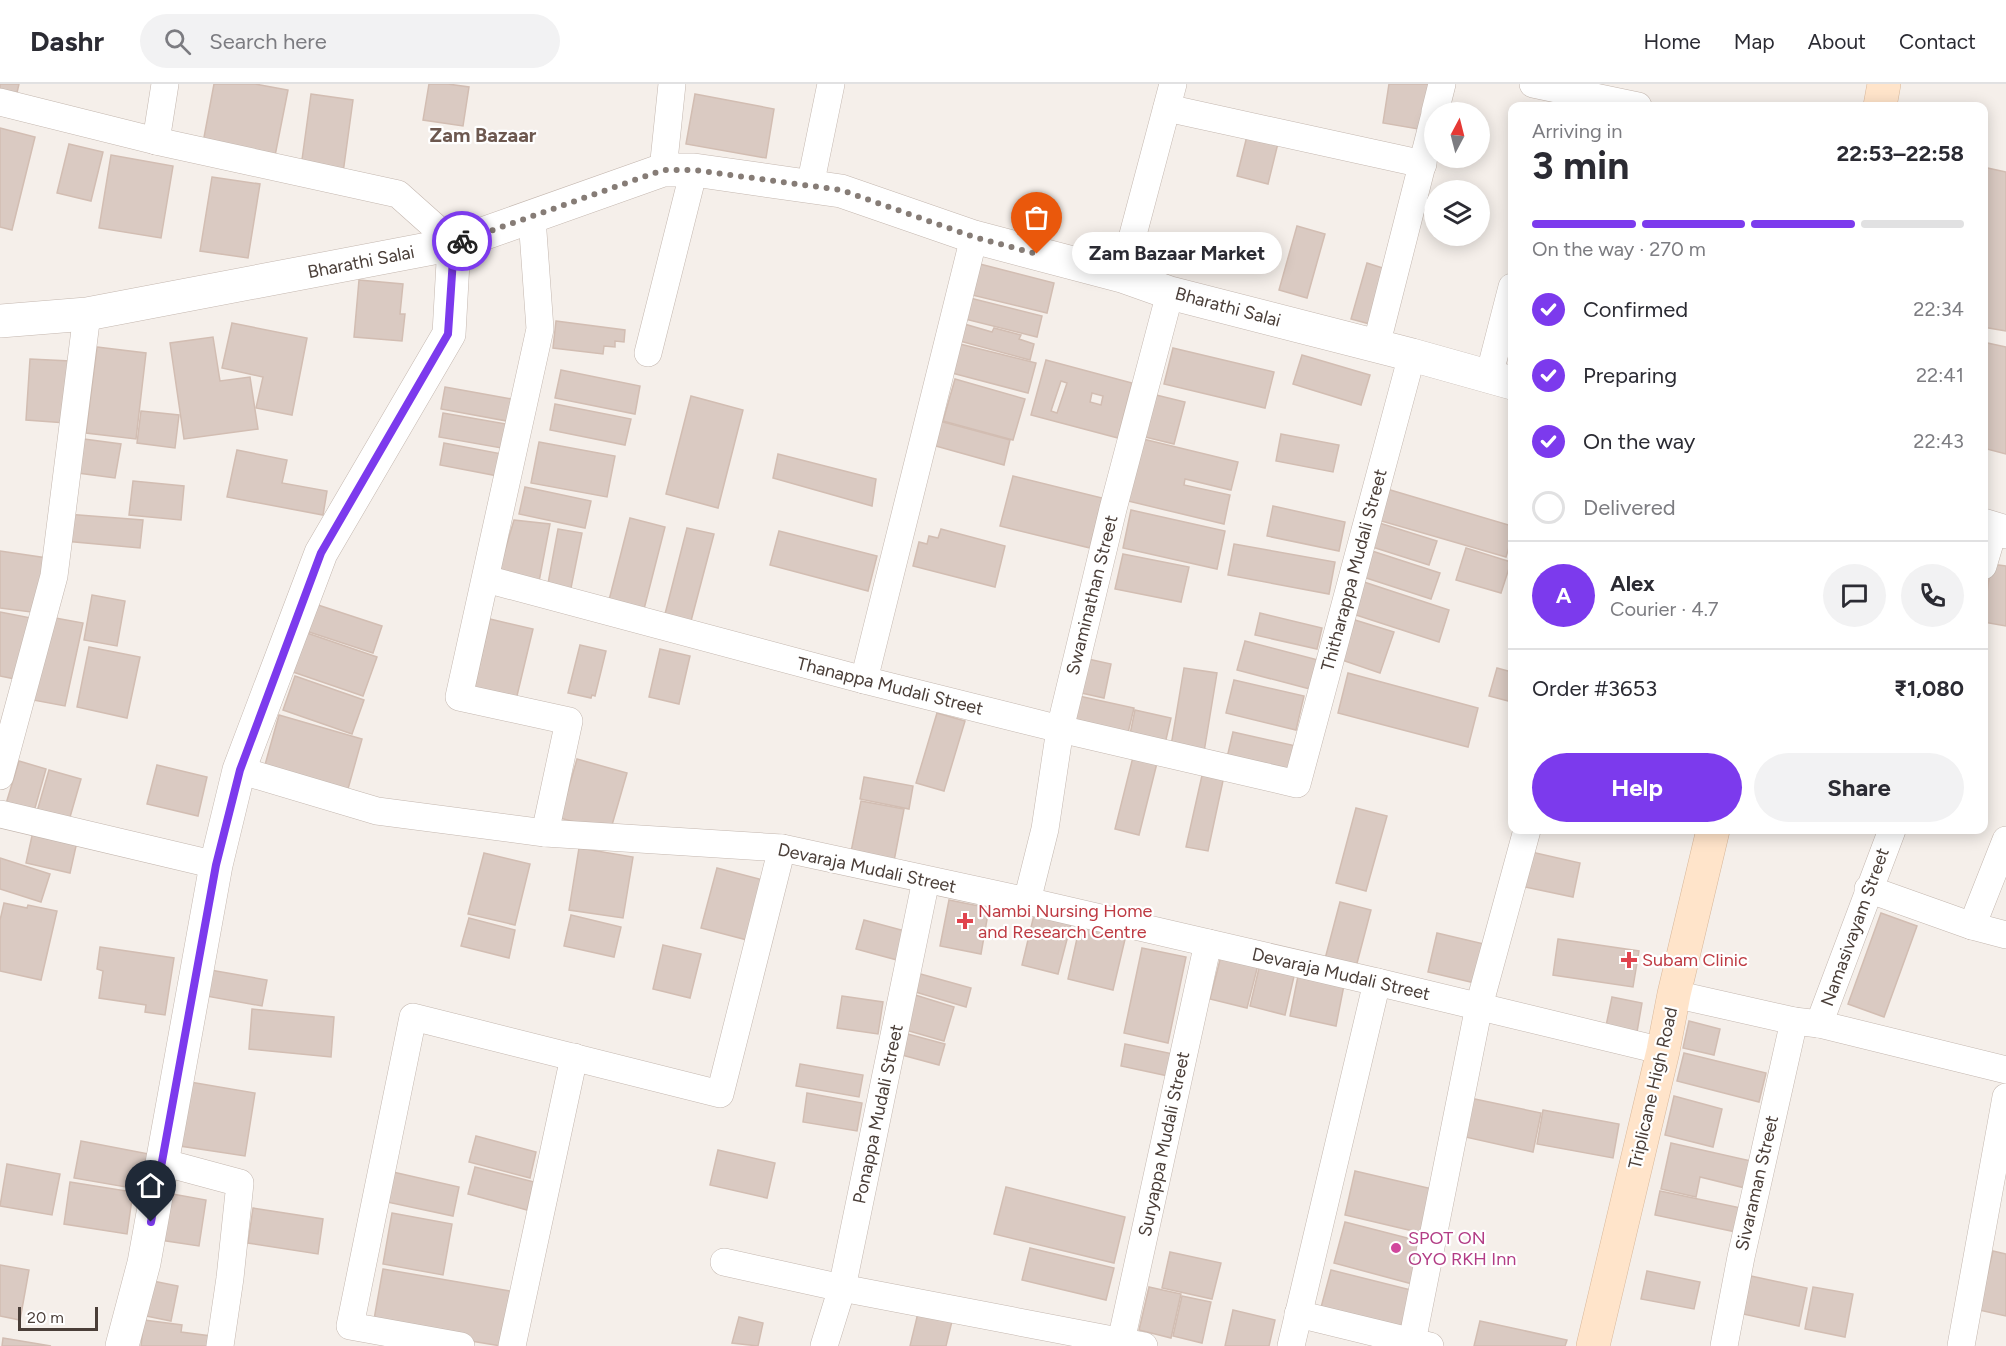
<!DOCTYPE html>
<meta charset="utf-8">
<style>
:root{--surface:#fff;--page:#f2f2f3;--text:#2b2b33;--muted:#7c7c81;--line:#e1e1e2;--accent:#7c3aed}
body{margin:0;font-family:Figtree,sans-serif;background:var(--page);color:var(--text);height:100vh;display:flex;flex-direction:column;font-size:22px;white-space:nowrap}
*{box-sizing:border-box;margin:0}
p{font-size:20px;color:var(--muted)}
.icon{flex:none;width:33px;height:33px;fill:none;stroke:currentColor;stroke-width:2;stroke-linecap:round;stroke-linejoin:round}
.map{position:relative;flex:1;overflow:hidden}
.drawer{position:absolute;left:1508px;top:18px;width:480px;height:732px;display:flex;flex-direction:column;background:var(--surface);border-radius:12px;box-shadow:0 3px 15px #0003}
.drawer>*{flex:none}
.needle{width:39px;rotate:7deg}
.fabs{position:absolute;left:1424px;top:18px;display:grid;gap:12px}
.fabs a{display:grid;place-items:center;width:66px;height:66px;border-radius:50%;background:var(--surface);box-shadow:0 3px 15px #0003;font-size:30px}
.scale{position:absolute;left:18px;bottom:15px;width:80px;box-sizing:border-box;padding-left:6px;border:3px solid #4a3e38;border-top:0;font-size:16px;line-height:21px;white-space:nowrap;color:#4a3e38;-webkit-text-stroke:4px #fff;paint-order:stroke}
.pin{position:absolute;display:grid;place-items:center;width:51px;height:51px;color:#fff;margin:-62px -26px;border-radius:50% 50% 50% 0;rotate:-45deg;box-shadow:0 0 6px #0007}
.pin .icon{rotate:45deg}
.courier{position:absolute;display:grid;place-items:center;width:60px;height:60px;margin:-30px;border:4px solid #7c3aed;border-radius:50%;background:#fff;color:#222;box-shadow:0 2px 8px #0007}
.bubble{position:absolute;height:42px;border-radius:21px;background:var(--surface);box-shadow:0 3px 15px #0003;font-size:20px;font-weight:700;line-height:42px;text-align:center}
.overview em{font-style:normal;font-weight:700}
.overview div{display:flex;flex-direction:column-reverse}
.overview{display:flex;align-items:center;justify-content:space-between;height:102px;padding:0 24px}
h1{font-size:39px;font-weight:700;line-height:45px}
.bar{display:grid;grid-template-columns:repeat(4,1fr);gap:9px 6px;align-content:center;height:72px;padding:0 24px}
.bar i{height:8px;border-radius:4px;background:var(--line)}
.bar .current{background:var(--accent)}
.bar p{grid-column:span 4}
.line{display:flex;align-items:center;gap:15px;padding:0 24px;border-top:2px solid var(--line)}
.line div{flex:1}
.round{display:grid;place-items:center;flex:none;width:63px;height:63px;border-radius:32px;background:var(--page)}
ol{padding:0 24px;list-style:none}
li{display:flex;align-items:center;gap:18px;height:66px}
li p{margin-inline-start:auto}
li .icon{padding:6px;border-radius:50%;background:var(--accent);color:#fff;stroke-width:4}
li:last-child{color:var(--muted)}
li i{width:33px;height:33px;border:3px solid var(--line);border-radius:50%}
.button{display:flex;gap:12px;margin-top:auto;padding:12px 24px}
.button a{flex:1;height:69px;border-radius:36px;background:var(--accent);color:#fff;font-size:24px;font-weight:700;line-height:69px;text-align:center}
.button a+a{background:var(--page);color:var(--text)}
header{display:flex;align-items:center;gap:36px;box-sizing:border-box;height:84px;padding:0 30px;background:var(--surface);border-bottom:2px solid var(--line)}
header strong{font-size:28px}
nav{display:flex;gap:33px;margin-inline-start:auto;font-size:21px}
.search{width:420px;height:54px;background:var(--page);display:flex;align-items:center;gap:15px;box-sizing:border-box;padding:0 21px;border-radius:33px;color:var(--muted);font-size:22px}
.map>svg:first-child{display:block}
.building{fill:#dacac2;stroke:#d2bdb2;stroke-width:1.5;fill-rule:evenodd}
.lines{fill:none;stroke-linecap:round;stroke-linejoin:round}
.minor-casing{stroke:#c4b7af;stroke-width:28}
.tertiary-casing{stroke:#c4b7af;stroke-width:34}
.secondary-casing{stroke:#d9b89b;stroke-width:34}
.minor{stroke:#fff;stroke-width:27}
.tertiary{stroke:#fff;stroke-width:33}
.secondary{stroke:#ffe4ca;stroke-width:33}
.done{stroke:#867c76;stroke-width:6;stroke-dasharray:0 10.8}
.route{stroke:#7c3aed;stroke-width:8}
.health-dot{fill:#e0444e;stroke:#fff;stroke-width:2}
.hotel-dot{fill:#d1479c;stroke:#fff;stroke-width:2}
.labels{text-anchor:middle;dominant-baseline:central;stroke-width:4.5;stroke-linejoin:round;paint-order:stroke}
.street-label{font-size:18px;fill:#4a3e38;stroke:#fff}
.health-label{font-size:18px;fill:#be3a42;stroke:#fff;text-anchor:start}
.hotel-label{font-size:18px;fill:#b23c85;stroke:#fff;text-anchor:start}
.neighbourhood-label{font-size:20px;font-weight:bold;fill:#6d584f;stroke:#fff}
</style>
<header>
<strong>Dashr</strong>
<div class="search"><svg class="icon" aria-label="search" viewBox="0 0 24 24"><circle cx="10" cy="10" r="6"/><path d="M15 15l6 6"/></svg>Search here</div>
<nav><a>Home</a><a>Map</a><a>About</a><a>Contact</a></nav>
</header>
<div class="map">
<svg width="2006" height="1262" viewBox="0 0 2006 1262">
<rect width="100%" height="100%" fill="#f5efea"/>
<g class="building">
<polygon points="0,0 19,0 16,13 0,9"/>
<polygon points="214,0 255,0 288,6 274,77 202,64"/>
<polygon points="429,0 448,0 469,3 463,42 423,36"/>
<polygon points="1389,0 1432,0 1424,46 1383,39"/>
<polygon points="311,10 353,16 343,89 301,83"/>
<polygon points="695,10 774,25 766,74 686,60"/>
<polygon points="0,44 35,53 12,146 0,143"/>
<polygon points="1249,44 1280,51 1268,100 1237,92"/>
<polygon points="69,60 103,68 91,117 57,109"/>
<polygon points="111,71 173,82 161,154 99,144"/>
<polygon points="1983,83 2006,88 2006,247 1983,243"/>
<polygon points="212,93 260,100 248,174 200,167"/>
<polygon points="1297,142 1325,150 1307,214 1279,206"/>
<polygon points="976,179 1054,199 1047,229 968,210"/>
<polygon points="1367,179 1392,187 1377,242 1351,235"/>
<polygon points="359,196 403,200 400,230 405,230 402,257 354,253"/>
<polygon points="966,213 1042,232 1037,253 961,234"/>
<polygon points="556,237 625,246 624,258 615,257 615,263 604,262 603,270 553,264"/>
<polygon points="232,239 307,254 292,331 256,324 263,293 222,284"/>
<polygon points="961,239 992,248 994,244 1021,251 1019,255 1034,260 1030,276 956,256"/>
<polygon points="213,253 220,297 250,293 258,345 184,355 170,259"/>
<polygon points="1983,258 2006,263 2006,370 1983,364"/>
<polygon points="956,259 1036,279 1028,309 948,288"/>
<polygon points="97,263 146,269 136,355 86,349"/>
<polygon points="1173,264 1274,288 1265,324 1164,300"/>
<polygon points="1302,271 1370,291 1361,321 1293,300"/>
<polygon points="30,275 70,277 66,339 26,336"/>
<path d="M1046,276l86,23 -14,55 -87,-23zM1061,297l6,2 -10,30 -6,-2zM1092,309l11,3 -2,9 -11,-3z"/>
<polygon points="561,286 640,302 635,330 555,314"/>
<polygon points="955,295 1025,315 1013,356 943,337"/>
<polygon points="445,303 517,316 512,338 441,325"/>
<polygon points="1152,310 1185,318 1174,360 1141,352"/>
<polygon points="691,312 743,326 718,424 666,410"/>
<polygon points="555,320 631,335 625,361 550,346"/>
<polygon points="141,327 179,331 175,364 137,359"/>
<polygon points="443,329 512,341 507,365 439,353"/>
<polygon points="932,335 1010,356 1004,381 925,359"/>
<polygon points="1281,350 1339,361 1333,388 1276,377"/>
<polygon points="84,355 121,360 115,394 78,389"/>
<polygon points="1143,355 1238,378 1231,406 1185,395 1184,401 1230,411 1224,440 1128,417"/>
<polygon points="539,358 615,372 607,413 531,399"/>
<polygon points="444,359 502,370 498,392 440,381"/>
<polygon points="237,366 287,376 282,399 327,407 323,431 227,413"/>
<polygon points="778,370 876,395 872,422 773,394"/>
<polygon points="1013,392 1102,414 1090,464 1000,442"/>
<polygon points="133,397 184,402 181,436 129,431"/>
<polygon points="525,403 591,417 585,444 519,430"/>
<polygon points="1387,405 1512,442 1512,453 1506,473 1378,436"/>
<polygon points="1273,422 1345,438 1339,467 1267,452"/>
<polygon points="1131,426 1225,447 1217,485 1123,464"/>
<polygon points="66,430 143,436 140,464 64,457"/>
<polygon points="630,434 665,443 643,529 608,520"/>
<polygon points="514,436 550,440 538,503 498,490"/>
<polygon points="1373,437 1437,457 1429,481 1366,461"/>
<polygon points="687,444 714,450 691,537 665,530"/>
<polygon points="558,445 582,449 570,509 547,505"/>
<polygon points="941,445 1005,462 995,503 913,482 919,458 927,460 929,452 938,454"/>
<polygon points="779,447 877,472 868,507 770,481"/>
<polygon points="1234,460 1335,478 1329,510 1228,491"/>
<polygon points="1466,464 1511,478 1501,509 1456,496"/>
<polygon points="1366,465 1440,489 1431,515 1357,491"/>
<polygon points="0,467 47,474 39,529 0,524"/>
<polygon points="1123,470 1189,483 1181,518 1115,505"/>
<polygon points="1991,480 2006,482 2006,542 1983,538"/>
<polygon points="1364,498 1449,526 1439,558 1353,530"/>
<polygon points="92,511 125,517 117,562 84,556"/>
<polygon points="315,520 382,542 373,569 306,547"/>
<polygon points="0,528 31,534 20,596 0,592"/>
<polygon points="1260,529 1322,544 1317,565 1255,551"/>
<polygon points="50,533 83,539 65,622 33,616"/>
<polygon points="490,535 533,545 515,620 473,610"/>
<polygon points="1355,536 1394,548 1380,589 1342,576"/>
<polygon points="307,549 377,573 363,612 293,588"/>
<polygon points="1245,557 1318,576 1310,605 1237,586"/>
<polygon points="580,561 606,567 595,612 592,611 591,614 568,609"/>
<polygon points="89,563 140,573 127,634 77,623"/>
<polygon points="660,565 690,572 679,620 649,613"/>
<polygon points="1079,573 1111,580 1104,614 1072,607"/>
<polygon points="1184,584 1217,589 1204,668 1171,662"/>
<polygon points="1497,584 1512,588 1512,618 1489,612"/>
<polygon points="1348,589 1478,624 1468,663 1338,629"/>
<polygon points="295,592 364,616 352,650 283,626"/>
<polygon points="1234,596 1304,612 1296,646 1226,629"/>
<polygon points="1079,612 1134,624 1126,657 1072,645"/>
<polygon points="1135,626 1171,634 1164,664 1129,655"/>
<polygon points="937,629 965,637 944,707 916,699"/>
<polygon points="279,631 362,655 346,712 263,688"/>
<polygon points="1233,648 1296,662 1289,692 1226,678"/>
<polygon points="1133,673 1157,679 1139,751 1115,745"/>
<polygon points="577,675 627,689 610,748 560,734"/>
<polygon points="19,677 46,685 33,731 5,723"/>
<polygon points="157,681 207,693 198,732 147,720"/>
<polygon points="49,686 81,695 68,740 36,731"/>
<polygon points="1203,687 1224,692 1208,767 1186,763"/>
<polygon points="864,693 913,702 909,725 860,715"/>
<polygon points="861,717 904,725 894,777 851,768"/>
<polygon points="1356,724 1387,732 1366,807 1336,799"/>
<polygon points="34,743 78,753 70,789 26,779"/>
<polygon points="579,764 633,773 623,834 569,826"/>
<polygon points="1527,767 1580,779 1573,813 1520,802"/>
<polygon points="484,769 530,780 515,841 468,830"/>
<polygon points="0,774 50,790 41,818 0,805"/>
<polygon points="717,784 763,796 747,856 701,844"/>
<polygon points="949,816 989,824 981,870 940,862"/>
<polygon points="1340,818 1371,826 1356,883 1325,875"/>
<polygon points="4,819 27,824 28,821 57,827 41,896 0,887 0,836"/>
<polygon points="1881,829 1917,842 1884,933 1848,920"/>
<polygon points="571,831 621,843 614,873 564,862"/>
<polygon points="1034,831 1071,840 1058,890 1022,881"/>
<polygon points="469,834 515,846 509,874 461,862"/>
<polygon points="864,836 905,847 897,876 856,865"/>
<polygon points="1080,841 1126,851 1113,906 1068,895"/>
<polygon points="1437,849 1484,860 1475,899 1428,888"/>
<polygon points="1558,855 1639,867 1633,903 1553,891"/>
<polygon points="663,861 701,870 690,914 653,905"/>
<polygon points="100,863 174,874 165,931 145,928 146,921 99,914 103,887 97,885"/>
<polygon points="1142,864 1186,873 1168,959 1124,949"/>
<polygon points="1221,872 1258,881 1247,924 1210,915"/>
<polygon points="1260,880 1295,888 1285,931 1250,922"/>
<polygon points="199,884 267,896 262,922 195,910"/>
<polygon points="1299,887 1345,896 1336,942 1290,932"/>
<polygon points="917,889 971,904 966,923 912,907"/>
<polygon points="912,910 954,923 944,957 902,945"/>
<polygon points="842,912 883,918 878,950 837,944"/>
<polygon points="1612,913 1642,919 1637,948 1606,942"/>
<polygon points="252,925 334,933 331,973 249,965"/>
<polygon points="1689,937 1720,945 1714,971 1683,964"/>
<polygon points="904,949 945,960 939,981 898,970"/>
<polygon points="1125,960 1178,971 1173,993 1121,982"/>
<polygon points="1684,969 1766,989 1759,1018 1677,997"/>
<polygon points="800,980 863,991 859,1013 796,1002"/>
<polygon points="190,998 255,1009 245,1072 180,1062"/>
<polygon points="807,1009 862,1019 857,1047 803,1038"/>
<polygon points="1674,1012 1722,1025 1713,1063 1665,1051"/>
<polygon points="1470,1014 1541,1029 1533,1068 1461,1052"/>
<polygon points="1543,1026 1619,1040 1613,1074 1537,1060"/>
<polygon points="476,1052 536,1068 530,1094 469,1078"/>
<polygon points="81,1057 149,1070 143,1106 74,1094"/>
<polygon points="1671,1059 1751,1077 1745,1104 1700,1093 1696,1113 1661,1105"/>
<polygon points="718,1066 775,1079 767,1114 710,1101"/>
<polygon points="7,1080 60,1090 52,1131 0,1122"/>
<polygon points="475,1083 534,1098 527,1126 468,1110"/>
<polygon points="1355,1087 1441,1107 1430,1151 1345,1131"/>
<polygon points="393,1088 459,1103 453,1132 387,1118"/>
<polygon points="70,1098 133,1108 127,1150 64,1140"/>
<polygon points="1006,1103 1125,1133 1114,1179 994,1150"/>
<polygon points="1660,1107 1741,1124 1736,1148 1655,1131"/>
<polygon points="167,1109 206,1116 199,1162 160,1156"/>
<polygon points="253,1124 323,1135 318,1170 248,1159"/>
<polygon points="392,1129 452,1140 443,1191 383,1180"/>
<polygon points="1345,1138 1427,1159 1416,1201 1334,1179"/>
<polygon points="1030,1164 1114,1184 1106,1216 1022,1196"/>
<polygon points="1993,1167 2006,1170 2006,1232 1979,1226"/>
<polygon points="1170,1168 1221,1179 1212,1215 1162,1204"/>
<polygon points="0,1181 29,1186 20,1236 0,1232"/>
<polygon points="383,1185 510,1207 501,1262 373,1241"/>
<polygon points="1331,1186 1411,1206 1399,1252 1319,1231"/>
<polygon points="1647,1187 1700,1198 1694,1225 1641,1215"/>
<polygon points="1751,1192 1807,1204 1799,1242 1743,1230"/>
<polygon points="143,1195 178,1202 171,1237 136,1230"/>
<polygon points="1149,1203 1181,1210 1171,1254 1139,1246"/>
<polygon points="1813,1203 1853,1210 1845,1253 1805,1245"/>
<polygon points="1182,1212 1211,1218 1202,1259 1173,1252"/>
<polygon points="1233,1226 1275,1236 1269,1262 1225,1262"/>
<polygon points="918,1229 952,1237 946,1262 910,1262"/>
<polygon points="739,1233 763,1239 758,1262 732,1259"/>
<polygon points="144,1236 182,1241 181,1248 211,1252 209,1262 141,1262"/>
<polygon points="1480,1237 1567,1256 1565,1262 1474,1262"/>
<polygon points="3,1254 51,1262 2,1262"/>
</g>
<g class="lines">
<defs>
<g id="minor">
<polyline points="1533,0 1638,22"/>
<polyline points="0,18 156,57 398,110 454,160"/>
<polyline points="1167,24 1423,80"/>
<polyline points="1435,28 1442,0"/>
<polyline points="156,57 165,0"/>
<polyline points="663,86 672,0"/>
<polyline points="810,102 831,0"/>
<polyline points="532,134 540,245 459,613 569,637 545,749"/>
<polyline points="1122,192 1173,0"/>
<polyline points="1376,262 1434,34"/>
<polyline points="648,269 694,86"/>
<polyline points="1489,292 1512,203"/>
<polyline points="1983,482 1994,445"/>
<polyline points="486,495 864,596 1060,645 1297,700 1412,271"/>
<polyline points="864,596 974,153"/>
<polyline points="239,686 377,727 545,749 782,764 1027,817 1377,898 1663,967"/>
<polyline points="0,692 54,492 87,230"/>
<polyline points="0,730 216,781"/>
<polyline points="1868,805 1972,842 2006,851"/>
<polyline points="1027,817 1045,745 1060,645 1113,425 1170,209"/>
<polyline points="1972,842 2006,756"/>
<polyline points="1674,910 1794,937 1819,940 2006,986"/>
<polyline points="1819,940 1892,746"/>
<polyline points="162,1078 240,1099 230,1194 220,1262"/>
<polyline points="724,1178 842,1204 1144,1262"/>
<polyline points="1298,1230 1430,1262"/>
<polyline points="1412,1258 1479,922 1527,746"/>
<polyline points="461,1262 350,1242 413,933 720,1010 782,764"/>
<polyline points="512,1262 574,973"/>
<polyline points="824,1262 842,1204 926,796"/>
<polyline points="1120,1262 1208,859"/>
<polyline points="1291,1262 1377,898"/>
<polyline points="1724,1262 1741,1173 1794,937"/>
<polyline points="1961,1262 2006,1013"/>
</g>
<g id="tertiary">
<polyline points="0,237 87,230 454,160 663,86 694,86 841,107 974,153 1122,192 1170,209 1412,271 1512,299"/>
<polyline points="1983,441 2006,448"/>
<polyline points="122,1262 144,1179 216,781 239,686 321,469 449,250 454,160"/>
</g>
<g id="secondary">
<polyline points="1880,22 1884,0"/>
<polyline points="1593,1262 1663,967 1674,910 1713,746"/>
</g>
</defs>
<use href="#minor" class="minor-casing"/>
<use href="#tertiary" class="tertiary-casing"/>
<use href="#secondary" class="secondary-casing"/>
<use href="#minor" class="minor"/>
<use href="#tertiary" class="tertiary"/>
<use href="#secondary" class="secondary"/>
</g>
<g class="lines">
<polyline class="done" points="462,157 663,86 694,86 841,106 974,153 1037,170"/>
<polyline class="route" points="151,1138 216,781 240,686 321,469 448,250 454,160 462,157"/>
</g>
<g class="health-dot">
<path d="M962 828h6v6h6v6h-6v6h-6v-6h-6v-6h6z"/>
<path d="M1626 867h6v6h6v6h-6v6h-6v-6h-6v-6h6z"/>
</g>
<circle class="hotel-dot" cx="1396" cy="1164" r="6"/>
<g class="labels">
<g class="street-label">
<text transform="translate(361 178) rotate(-11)">Bharathi Salai</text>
<text transform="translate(1228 223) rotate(15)">Bharathi Salai</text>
<text transform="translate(1354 486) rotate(-75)">Thitharappa Mudali Street</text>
<text transform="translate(1092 511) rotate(-76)">Swaminathan Street</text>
<text transform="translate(890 602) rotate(14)">Thanappa Mudali Street</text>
<text transform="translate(867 784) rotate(12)">Devaraja Mudali Street</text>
<text transform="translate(1855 843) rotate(-70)">Namasivayam Street</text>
<text transform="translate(1341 890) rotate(13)">Devaraja Mudali Street</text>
<text transform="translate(1653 1004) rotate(-77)">Triplicane High Road</text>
<text transform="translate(878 1030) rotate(-78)">Ponappa Mudali Street</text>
<text transform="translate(1164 1060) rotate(-78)">Suryappa Mudali Street</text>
<text transform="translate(1757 1099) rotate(-77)">Sivaraman Street</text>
</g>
<g class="health-label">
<text x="978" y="827">Nambi Nursing Home<tspan x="978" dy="21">and Research Centre</tspan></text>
<text x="1642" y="876">Subam Clinic</text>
</g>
<g class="hotel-label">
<text x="1408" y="1154">SPOT ON<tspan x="1408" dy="21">OYO RKH Inn</tspan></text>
</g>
<g class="neighbourhood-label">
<text x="483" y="51">Zam Bazaar</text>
</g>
</g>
</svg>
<div class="fabs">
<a><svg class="needle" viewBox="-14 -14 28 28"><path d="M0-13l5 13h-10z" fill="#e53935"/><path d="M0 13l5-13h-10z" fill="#7c7c81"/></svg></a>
<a><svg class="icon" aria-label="layers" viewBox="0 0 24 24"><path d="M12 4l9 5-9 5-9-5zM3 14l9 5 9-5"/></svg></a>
</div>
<div class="scale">20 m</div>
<div class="pin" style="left:1037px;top:170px;background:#ea580c"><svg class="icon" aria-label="bag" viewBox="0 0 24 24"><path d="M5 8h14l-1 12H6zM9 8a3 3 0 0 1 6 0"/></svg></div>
<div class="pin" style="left:151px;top:1138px;background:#1f2937"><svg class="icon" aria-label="home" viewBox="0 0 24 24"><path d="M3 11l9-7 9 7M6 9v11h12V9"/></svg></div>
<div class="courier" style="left:462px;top:157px"><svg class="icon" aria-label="bike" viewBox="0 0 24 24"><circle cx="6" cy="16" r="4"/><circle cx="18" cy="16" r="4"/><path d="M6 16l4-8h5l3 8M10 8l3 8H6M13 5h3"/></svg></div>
<div class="bubble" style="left:1072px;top:148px;width:210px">Zam Bazaar Market</div>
<section class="drawer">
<div class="overview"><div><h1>3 min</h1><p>Arriving in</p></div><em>22:53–22:58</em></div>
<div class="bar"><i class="current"></i><i class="current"></i><i class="current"></i><i></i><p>On the way · 270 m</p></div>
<ol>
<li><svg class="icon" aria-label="check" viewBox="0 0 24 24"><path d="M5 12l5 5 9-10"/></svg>Confirmed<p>22:34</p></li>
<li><svg class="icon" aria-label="check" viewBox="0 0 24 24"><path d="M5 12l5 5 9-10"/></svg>Preparing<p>22:41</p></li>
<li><svg class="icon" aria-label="check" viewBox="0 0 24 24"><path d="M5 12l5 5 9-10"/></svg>On the way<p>22:43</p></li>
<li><i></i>Delivered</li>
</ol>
<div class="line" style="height:108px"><b class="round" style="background:var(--accent);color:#fff">A</b><div><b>Alex</b><p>Courier · 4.7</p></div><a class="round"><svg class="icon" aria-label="chat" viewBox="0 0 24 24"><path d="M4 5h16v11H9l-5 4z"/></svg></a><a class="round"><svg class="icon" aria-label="phone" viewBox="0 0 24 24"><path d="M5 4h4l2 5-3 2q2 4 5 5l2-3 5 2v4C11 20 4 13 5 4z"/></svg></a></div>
<div class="line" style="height:78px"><div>Order #3653</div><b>₹1,080</b></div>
<div class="button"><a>Help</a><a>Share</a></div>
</section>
</div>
